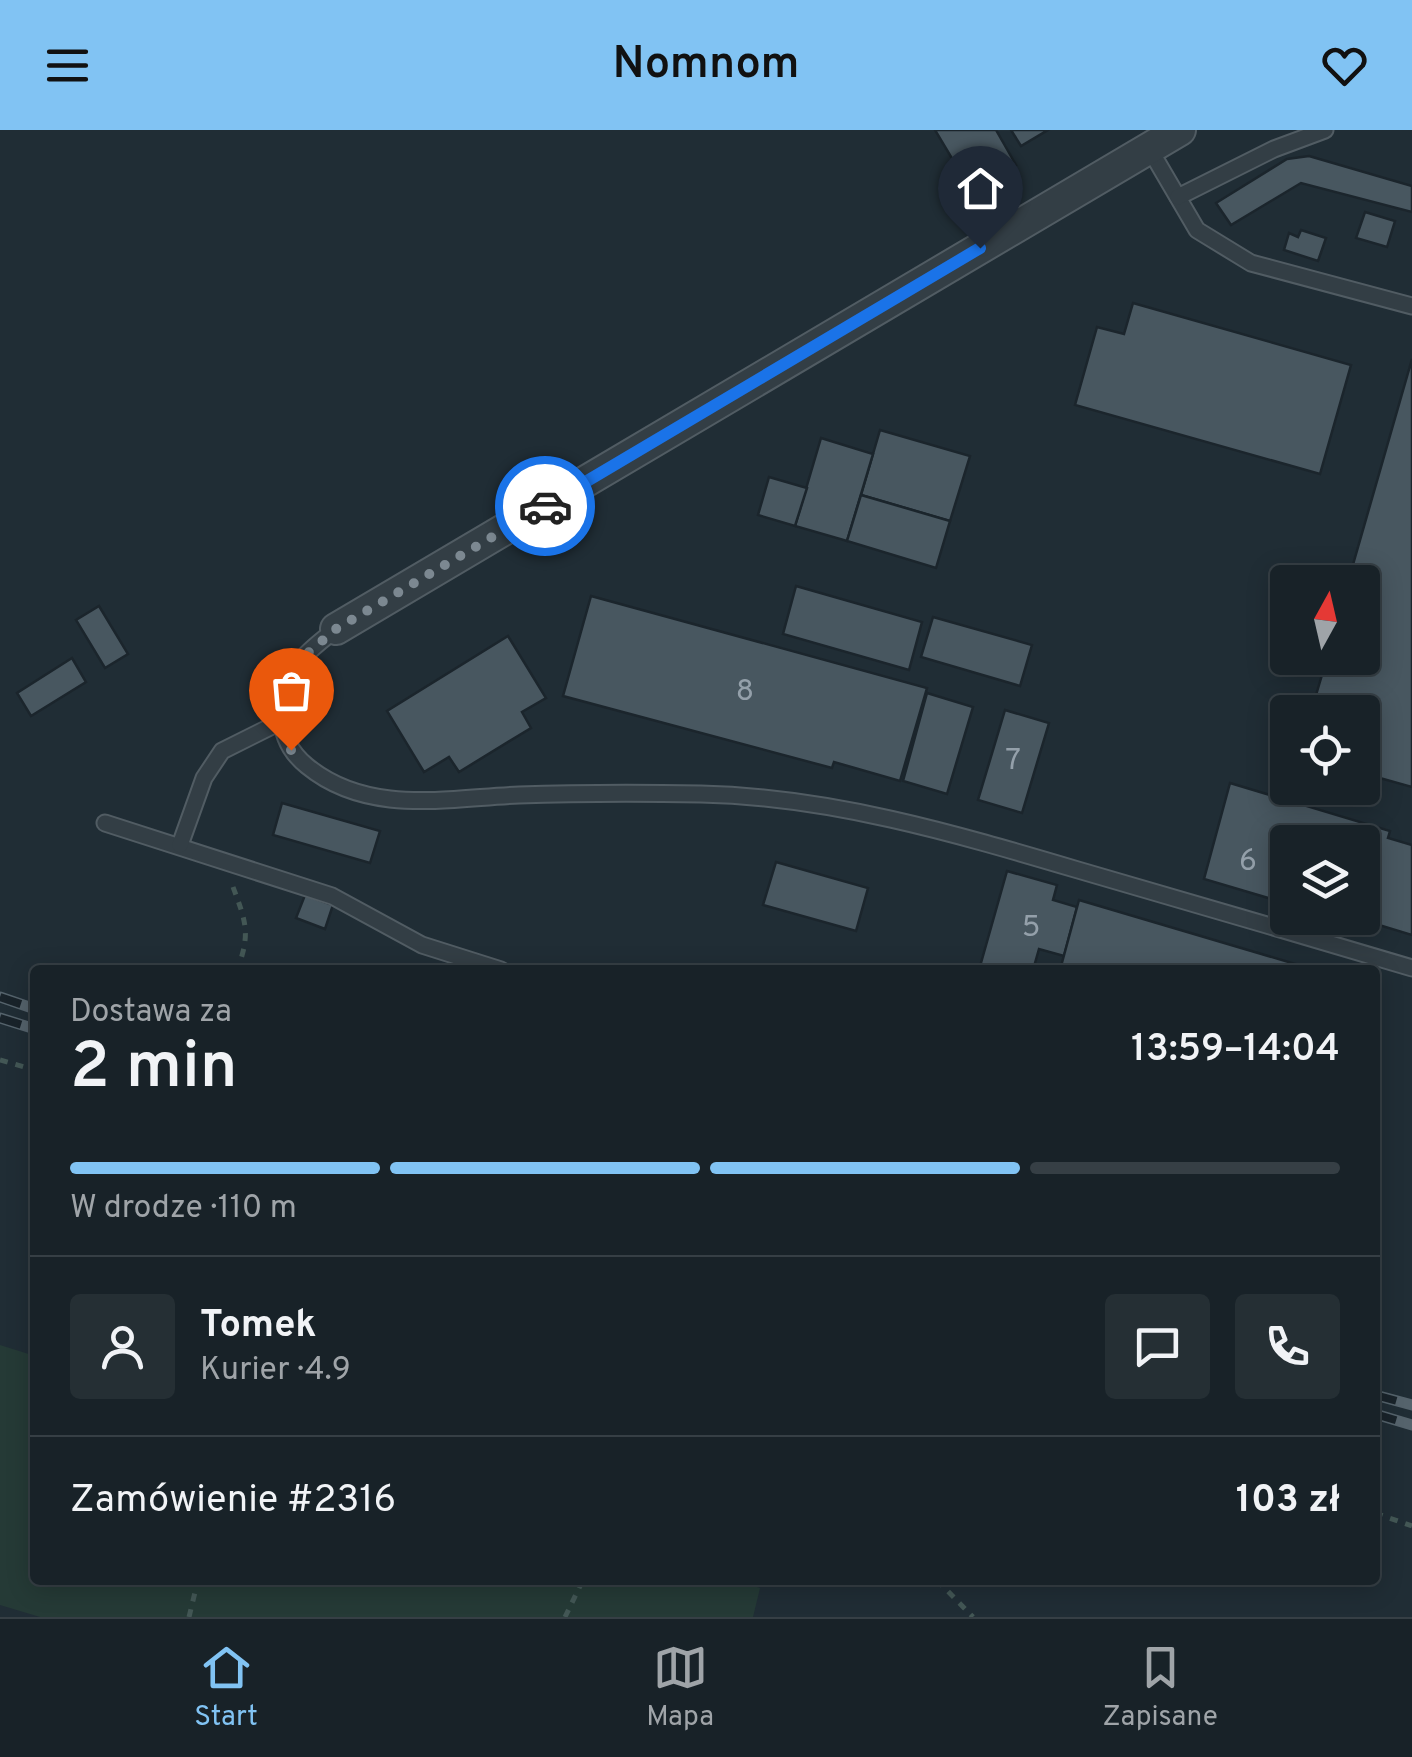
<!DOCTYPE html>
<html lang="pl">
<meta charset="utf-8">
<style>
:root{--surface:#182228;--page:#252f34;--text:#f1f3f6;--muted:#9fa4a8;--line:#363f45;--accent:#81c3f3}
body{margin:0;font-family:Overpass,sans-serif;background:var(--page);color:var(--text);height:100vh;display:flex;flex-direction:column;font-size:38px;white-space:nowrap}
*{box-sizing:border-box;margin:0}
p{font-size:32px;color:var(--muted)}
.icon{flex:none;width:55px;height:55px;fill:none;stroke:currentColor;stroke-width:2;stroke-linecap:round;stroke-linejoin:round}
.map{position:relative;flex:1;overflow:hidden}
.drawer{position:absolute;left:30px;top:835px;width:1350px;height:620px;display:flex;flex-direction:column;background:var(--surface);border-radius:10px;box-shadow:0 5px 25px #0003,0 0 0 2px var(--line)}
.drawer>*{flex:none}
.needle{width:65px;rotate:8deg}
.fabs{position:absolute;left:1270px;top:435px;display:grid;gap:20px}
.fabs a{display:grid;place-items:center;width:110px;height:110px;border-radius:10px;background:var(--surface);box-shadow:0 5px 25px #0003,0 0 0 2px var(--line);font-size:50px}
.pin{position:absolute;display:grid;place-items:center;width:85px;height:85px;color:#fff;margin:-102px -42px;border-radius:50% 50% 50% 0;rotate:-45deg;box-shadow:0 0 10px #0007}
.pin .icon{rotate:45deg}
.courier{position:absolute;display:grid;place-items:center;width:100px;height:100px;margin:-50px;border:8px solid #1a73e8;border-radius:50%;background:#fff;color:#222;box-shadow:0 2px 12px #0007}
.summary em{font-style:normal;font-weight:600}
.summary div{display:flex;flex-direction:column-reverse}
.summary{display:flex;align-items:center;justify-content:space-between;height:170px;padding:0 40px}
h1{font-size:65px;font-weight:600;line-height:75px}
.bar{display:grid;grid-template-columns:repeat(4,1fr);gap:15px 10px;align-content:center;height:120px;padding:0 40px}
.bar i{height:12px;border-radius:8px;background:var(--line)}
.bar .active{background:var(--accent)}
.bar p{grid-column:span 4}
.line{display:flex;align-items:center;gap:25px;padding:0 40px;border-top:2px solid var(--line)}
.line div{flex:1}
.round{display:grid;place-items:center;flex:none;width:105px;height:105px;border-radius:10px;background:var(--page)}
header{display:flex;justify-content:space-between;align-items:center;height:130px;padding:0 40px;background:var(--accent);color:#111;font-size:45px;font-weight:600}
.menu{display:flex;justify-content:space-around;align-items:center;height:140px;border-top:2px solid var(--line);background:var(--surface);font-size:28px;color:var(--muted)}
.menu a{display:grid;justify-items:center;gap:5px}
.menu .active{color:var(--accent)}
.map>svg:first-child{display:block}
.green{fill:#253a36}
.building{fill:#485760;stroke:#1b252c;stroke-width:2.5}
.lines{fill:none;stroke-linecap:round;stroke-linejoin:round}
.lane-casing{stroke:#515c63;stroke-width:19}
.street-casing{stroke:#515c63;stroke-width:34}
.path{stroke:#435755;stroke-width:5;stroke-dasharray:8 8;stroke-linecap:butt}
.lane{stroke:#333e45;stroke-width:15}
.street{stroke:#333e45;stroke-width:30}
.rail-casing{stroke:#55636c;stroke-width:11}
.rail{stroke:#19232a;stroke-width:8;stroke-dasharray:22;stroke-linecap:butt}
.done{stroke:#7c8891;stroke-width:10;stroke-dasharray:0 18}
.route{stroke:#1a73e8;stroke-width:12}
.labels{text-anchor:middle;dominant-baseline:central;stroke-width:8;stroke-linejoin:round;paint-order:stroke}
.number-label{font-size:30px;fill:#94a0aa}
</style>
<header><svg class="icon" aria-label="menu" viewBox="0 0 24 24"><path d="M4 6h16M4 12h16M4 18h16"/></svg>Nomnom<svg class="icon" aria-label="heart" viewBox="0 0 24 24"><path d="M12 20l-8-8c-3-5 5-10 8-4 3-6 11-1 8 4z"/></svg></header>
<div class="map">
<svg width="1412" height="1487" viewBox="0 0 1412 1487">
<rect width="100%" height="100%" fill="#202d35"/>
<polygon class="green" points="0,1215 35,1226 35,1450 736,1450 760,1458 753,1487 40,1487 0,1475"/>
<g class="building">
<polygon points="935,0 996,0 1016,35 972,62"/>
<polygon points="1011,0 1048,0 1021,16"/>
<polygon points="1309,26 1412,56 1412,82 1301,53 1231,95 1216,73 1287,29"/>
<polygon points="1365,82 1395,91 1387,117 1356,108"/>
<polygon points="1301,100 1326,108 1318,131 1284,120 1289,103 1298,107"/>
<polygon points="1133,173 1351,235 1320,344 1075,275 1097,197 1124,204"/>
<polygon points="1412,229 1412,657 1362,643 1362,582 1311,582 1327,528 1362,528 1362,452 1348,452"/>
<polygon points="880,300 970,326 950,391 861,365"/>
<polygon points="821,308 873,324 847,411 795,396"/>
<polygon points="769,347 807,358 795,396 758,385"/>
<polygon points="861,365 950,391 936,438 847,411"/>
<polygon points="796,456 922,492 909,540 783,504"/>
<polygon points="591,466 927,558 900,651 834,632 832,638 563,566"/>
<polygon points="99,476 128,524 105,538 76,490"/>
<polygon points="933,487 1032,515 1020,556 921,527"/>
<polygon points="508,506 546,568 522,582 531,598 459,642 449,627 424,642 387,581"/>
<polygon points="72,528 86,552 31,586 17,563"/>
<polygon points="927,563 973,577 947,664 903,651"/>
<polygon points="1005,580 1049,593 1022,683 978,670"/>
<polygon points="1230,653 1390,701 1388,708 1412,715 1412,805 1356,788 1362,788 1362,712 1288,712 1288,767 1285,773 1204,749"/>
<polygon points="282,673 380,701 370,733 273,705"/>
<polygon points="776,732 868,758 856,801 763,775"/>
<polygon points="1007,741 1057,755 1053,770 1077,777 1064,826 1039,819 1033,840 979,840"/>
<polygon points="305,765 333,775 325,799 296,788"/>
<polygon points="1079,770 1312,839 1312,840 1060,840"/>
</g>
<g class="lines">
<defs>
<g id="lane">
<polyline points="1149,18 1197,100 1251,133 1412,176"/>
<polyline points="1178,67 1274,19 1325,0"/>
<path d="M336,499c-11,9 -25,19 -34,30 -26,33 -30,79 5,107 61,50 141,32 212,29 60,-2 121,-2 182,-1 130,3 252,39 377,76 111,32 223,65 334,98"/>
<polyline points="105,693 332,766 422,815 501,840"/>
<polyline points="180,715 204,648 222,621 280,592"/>
</g>
<polyline id="street" points="336,499 1180,0"/>
</defs>
<use href="#lane" class="lane-casing"/>
<use href="#street" class="street-casing"/>
<g class="path">
<path d="M233,757c13,35 18,47 4,83"/>
<polyline points="0,930 35,940"/>
<polyline points="1375,1383 1412,1396"/>
<polyline points="937,1450 973,1487"/>
<polyline points="189,1487 198,1450"/>
<polyline points="565,1487 583,1450"/>
</g>
<use href="#lane" class="lane"/>
<use href="#street" class="street"/>
<defs>
<g id="rail">
<polyline points="0,867 35,879"/>
<polyline points="0,888 35,899"/>
<polyline points="1375,1265 1412,1275"/>
<polyline points="1375,1284 1412,1295"/>
</g>
</defs>
<use href="#rail" class="rail-casing"/>
<use href="#rail" class="rail"/>
</g>
<g class="lines">
<polyline class="done" points="291,620 280,592 284,560 302,528 336,499 545,376"/>
<polyline class="route" points="545,376 980,118"/>
</g>
<g class="labels">
<g class="number-label">
<text x="745" y="562">8</text>
<text x="1013" y="631">7</text>
<text x="1248" y="732">6</text>
<text x="1031" y="798">5</text>
</g>
</g>
</svg>
<div class="fabs">
<a><svg class="needle" viewBox="-14 -14 28 28"><path d="M0-13l5 13h-10z" fill="#e53935"/><path d="M0 13l5-13h-10z" fill="#9fa4a8"/></svg></a>
<a><svg class="icon" aria-label="locate" viewBox="0 0 24 24"><circle cx="12" cy="12" r="6"/><path d="M12 2v4M12 18v4M2 12h4M18 12h4"/></svg></a>
<a><svg class="icon" aria-label="layers" viewBox="0 0 24 24"><path d="M12 4l9 5-9 5-9-5zM3 14l9 5 9-5"/></svg></a>
</div>
<div class="pin" style="left:291px;top:620px;background:#ea580c"><svg class="icon" aria-label="bag" viewBox="0 0 24 24"><path d="M5 8h14l-1 12H6zM9 8a3 3 0 0 1 6 0"/></svg></div>
<div class="pin" style="left:980px;top:118px;background:#1f2937"><svg class="icon" aria-label="home" viewBox="0 0 24 24"><path d="M3 11l9-7 9 7M6 9v11h12V9"/></svg></div>
<div class="courier" style="left:545px;top:376px"><svg class="icon" aria-label="car" viewBox="0 0 24 24"><path d="M5 17H2v-5l4-1 3-4h7l3 4 3 1v5h-3M9 17h6M6 11h13"/><circle cx="7" cy="17" r="2"/><circle cx="17" cy="17" r="2"/></svg></div>
<section class="drawer">
<div class="summary"><div><h1>2 min</h1><p>Dostawa za</p></div><em>13:59–14:04</em></div>
<div class="bar"><i class="active"></i><i class="active"></i><i class="active"></i><i></i><p>W drodze · 110 m</p></div>
<div class="line" style="height:180px"><a class="round"><svg class="icon" aria-label="person" viewBox="0 0 24 24"><circle cx="12" cy="8" r="4"/><path d="M4 21q1-7 8-7t8 7"/></svg></a><div><b>Tomek</b><p>Kurier · 4.9</p></div><a class="round"><svg class="icon" aria-label="chat" viewBox="0 0 24 24"><path d="M4 5h16v11H9l-5 4z"/></svg></a><a class="round"><svg class="icon" aria-label="phone" viewBox="0 0 24 24"><path d="M5 4h4l2 5-3 2q2 4 5 5l2-3 5 2v4C11 20 4 13 5 4z"/></svg></a></div>
<div class="line" style="height:130px"><div>Zamówienie #2316</div><b>103 zł</b></div>
</section>
</div>
<nav class="menu">
<a class="active"><svg class="icon" aria-label="home" viewBox="0 0 24 24"><path d="M3 11l9-7 9 7M6 9v11h12V9"/></svg>Start</a>
<a><svg class="icon" aria-label="map" viewBox="0 0 24 24"><path d="M3 6l6-2 6 2 6-2v14l-6 2-6-2-6 2zM9 4v14M15 6v14"/></svg>Mapa</a>
<a><svg class="icon" aria-label="saved" viewBox="0 0 24 24"><path d="M7 4h10v16l-5-4-5 4z"/></svg>Zapisane</a>
</nav>
